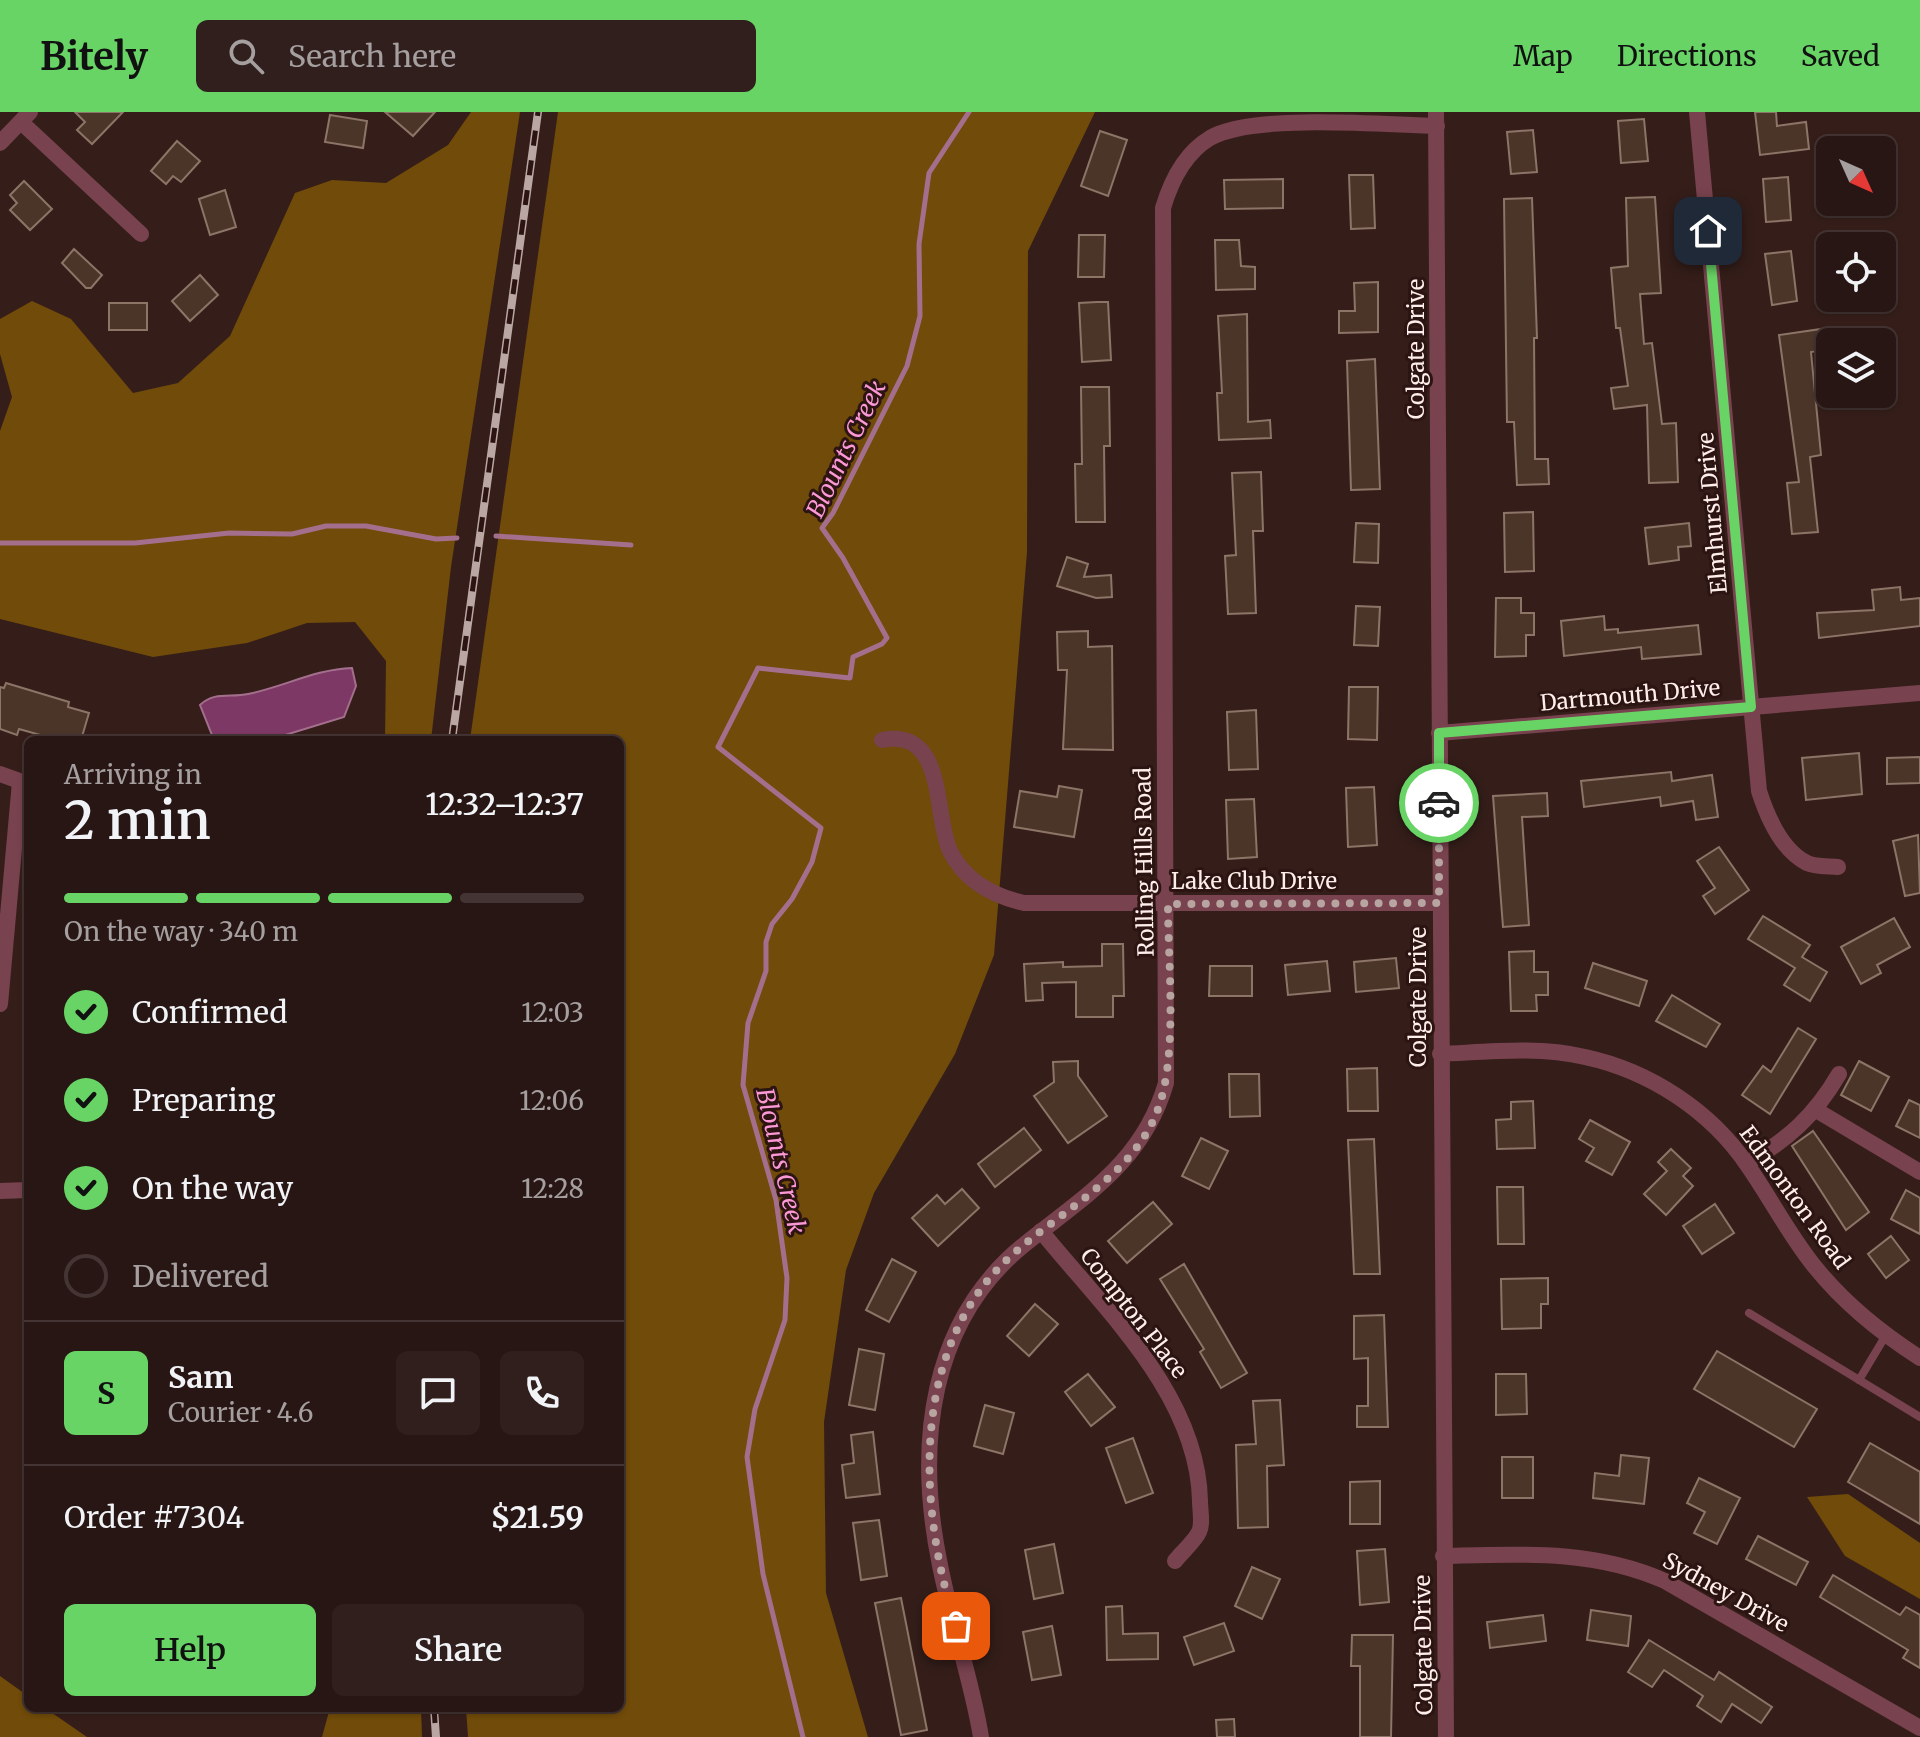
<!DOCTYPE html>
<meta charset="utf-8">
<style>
:root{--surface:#281614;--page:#301f1d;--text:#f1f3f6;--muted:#a59fa0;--line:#443534;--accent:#68d465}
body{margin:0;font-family:Merriweather,serif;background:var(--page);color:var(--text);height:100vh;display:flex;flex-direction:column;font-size:30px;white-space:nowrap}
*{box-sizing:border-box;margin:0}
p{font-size:26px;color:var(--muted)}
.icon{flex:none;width:44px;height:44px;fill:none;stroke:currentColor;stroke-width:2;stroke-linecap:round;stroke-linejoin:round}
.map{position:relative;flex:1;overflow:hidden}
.drawer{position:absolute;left:24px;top:624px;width:600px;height:976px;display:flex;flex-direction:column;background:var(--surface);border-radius:12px;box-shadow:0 2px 6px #0004,0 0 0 2px var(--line)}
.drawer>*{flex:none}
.needle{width:52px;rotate:135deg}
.fabs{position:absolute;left:1816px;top:24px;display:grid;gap:16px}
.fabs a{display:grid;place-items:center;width:80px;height:80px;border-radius:12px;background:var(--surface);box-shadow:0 2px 6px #0004,0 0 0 2px var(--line);font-size:40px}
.pin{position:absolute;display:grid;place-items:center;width:68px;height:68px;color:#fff;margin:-34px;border-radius:16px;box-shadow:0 4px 12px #0006}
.courier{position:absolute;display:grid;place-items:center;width:80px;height:80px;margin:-40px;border:6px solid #68d465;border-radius:50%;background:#fff;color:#222;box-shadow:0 2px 10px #0007}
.headline em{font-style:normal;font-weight:600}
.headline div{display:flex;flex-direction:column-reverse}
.headline{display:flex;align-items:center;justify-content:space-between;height:136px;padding:0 40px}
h1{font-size:52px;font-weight:600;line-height:60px}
.bar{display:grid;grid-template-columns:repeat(4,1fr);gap:12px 8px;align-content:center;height:96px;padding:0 40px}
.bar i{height:10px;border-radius:6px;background:var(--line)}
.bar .active{background:var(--accent)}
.bar p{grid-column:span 4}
.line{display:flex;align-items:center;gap:20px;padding:0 40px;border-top:2px solid var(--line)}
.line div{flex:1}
.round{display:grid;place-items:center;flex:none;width:84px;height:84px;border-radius:12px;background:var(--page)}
ol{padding:0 40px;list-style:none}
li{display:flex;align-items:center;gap:24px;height:88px}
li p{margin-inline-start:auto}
li .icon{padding:8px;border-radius:50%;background:var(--accent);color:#111;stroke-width:4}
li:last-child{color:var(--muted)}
li i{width:44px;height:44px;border:4px solid var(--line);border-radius:50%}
.primary-button{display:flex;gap:16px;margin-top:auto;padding:16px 40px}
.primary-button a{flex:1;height:92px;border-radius:12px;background:var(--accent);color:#111;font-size:32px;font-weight:600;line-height:92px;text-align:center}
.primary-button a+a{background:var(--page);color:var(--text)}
header{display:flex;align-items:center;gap:48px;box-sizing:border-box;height:112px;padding:0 40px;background:var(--accent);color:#111}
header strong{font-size:38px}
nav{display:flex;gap:44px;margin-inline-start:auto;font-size:28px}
.search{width:560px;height:72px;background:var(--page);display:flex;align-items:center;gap:20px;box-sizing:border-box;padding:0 28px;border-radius:12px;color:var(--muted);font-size:30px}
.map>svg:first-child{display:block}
.forest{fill:#704b09}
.water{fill:#7d3865;stroke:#a46f8d;stroke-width:2}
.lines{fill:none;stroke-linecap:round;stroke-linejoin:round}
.stream{stroke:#a46f8d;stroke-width:5}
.building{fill:#4b3529;stroke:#8c7466;stroke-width:2}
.service{stroke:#79424f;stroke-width:8}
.minor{stroke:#79424f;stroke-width:16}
.rail-casing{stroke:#baa7a4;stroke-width:8}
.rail{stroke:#2b1411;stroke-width:5;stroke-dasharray:15;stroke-linecap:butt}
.done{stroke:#b8a5a2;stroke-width:8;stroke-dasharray:0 14.4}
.route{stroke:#68d465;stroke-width:10}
.labels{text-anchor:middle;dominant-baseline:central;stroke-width:6;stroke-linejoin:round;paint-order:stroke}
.street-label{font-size:22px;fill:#ffeeeb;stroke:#2b1411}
.water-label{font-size:24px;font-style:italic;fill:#fc98d6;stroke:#2b1411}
</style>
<header>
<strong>Bitely</strong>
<div class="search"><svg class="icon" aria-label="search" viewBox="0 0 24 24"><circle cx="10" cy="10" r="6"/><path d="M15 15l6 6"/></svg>Search here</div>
<nav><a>Map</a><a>Directions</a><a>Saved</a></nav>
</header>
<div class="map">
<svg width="1920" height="1625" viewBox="0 0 1920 1625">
<rect width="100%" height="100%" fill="#351e1a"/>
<g class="forest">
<polygon points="471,0 520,0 451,455 431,628 385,628 386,549 355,510 307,511 247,531 153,545 0,507 0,319 12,285 0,242 0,207 32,189 71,207 133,281 178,271 230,224 295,81 332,68 386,71 448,33"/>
<polygon points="558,0 1095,0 1028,139 1027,440 994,843 955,942 874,1081 846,1158 824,1310 826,1481 868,1625 468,1625 466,1596 620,1596 620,628 470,628"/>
<polygon points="1848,1382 1920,1431 1920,1487 1845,1444 1807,1385"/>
<polygon points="0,1564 28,1584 28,1596 45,1596 87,1625 0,1625"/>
<polygon points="330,1596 421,1596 422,1625 322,1625"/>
</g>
<path class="water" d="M352,556l4,18 -12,31 -75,23h-55l-14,-35c14,-14 31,-7 48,-11 35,-7 68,-25 104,-26z"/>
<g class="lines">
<g class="stream">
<polyline points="496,424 631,433"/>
<polyline points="0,431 135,431 229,421 292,422 326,414 366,414 436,427 457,426"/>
<polyline points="803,1625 763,1462 747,1345 755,1297 785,1208 787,1166 776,1088 743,973 748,911 766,859 766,830 772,812 792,787 812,750 821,716 718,635 758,556 850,566 853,545 882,532 887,526 843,446 822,416 833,401 907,254 920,204 919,132 929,61 969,0"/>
</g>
</g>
<g class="building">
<polygon points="75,0 123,0 92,32 77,18 85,10"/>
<polygon points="385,0 435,0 413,24"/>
<polygon points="1755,0 1776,0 1777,14 1806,10 1809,37 1760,43"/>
<polygon points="330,3 367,9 363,36 325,30"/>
<polygon points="1644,7 1648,49 1621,51 1618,9"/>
<polygon points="1533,18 1537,60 1511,62 1507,20"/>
<polygon points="1100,19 1127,28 1108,84 1081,74"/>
<polygon points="177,29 200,49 181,70 173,64 166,72 151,59"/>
<polygon points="1349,63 1373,63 1375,116 1351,117"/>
<polygon points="1788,65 1791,108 1766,110 1763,67"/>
<polygon points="1283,67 1283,96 1225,97 1224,68"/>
<polygon points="24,69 52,97 30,118 10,98 17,91 10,83"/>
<polygon points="225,78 236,115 210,123 199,87"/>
<polygon points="1655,85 1661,181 1640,182 1644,232 1652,231 1662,312 1676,311 1678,370 1649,371 1647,293 1614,297 1611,276 1628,274 1620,216 1616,216 1611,156 1628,154 1626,86"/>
<polygon points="1532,86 1537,226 1534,226 1535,347 1548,347 1549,372 1517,373 1514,310 1507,310 1504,87"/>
<polygon points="1079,123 1105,123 1104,165 1078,165"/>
<polygon points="1215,128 1239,128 1241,154 1255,155 1255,177 1216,178"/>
<polygon points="74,137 102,163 91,176 86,176 62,151"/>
<polygon points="1791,139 1797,189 1772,193 1765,142"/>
<polygon points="200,163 218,183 190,209 172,189"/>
<polygon points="1378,170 1378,220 1339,221 1339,199 1355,199 1354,171"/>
<polygon points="1097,190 1108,190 1111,248 1082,250 1079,191"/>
<rect x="109" y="191" width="38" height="27"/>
<polygon points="1247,202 1248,310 1270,308 1271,326 1219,328 1217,281 1222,281 1218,204"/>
<polygon points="1828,216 1830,237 1811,240 1821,343 1810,345 1818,420 1792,422 1787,371 1799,370 1779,223"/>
<polygon points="1375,247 1380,377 1351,378 1347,249"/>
<polygon points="1081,275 1109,275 1110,334 1104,334 1105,410 1076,410 1075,352 1082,352"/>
<polygon points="1261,360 1263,419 1253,419 1256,501 1228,502 1225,444 1236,443 1232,361"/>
<polygon points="1533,400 1534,459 1505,460 1504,401"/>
<polygon points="1356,411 1379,412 1378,451 1354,450"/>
<polygon points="1689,411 1691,434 1678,435 1679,448 1649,452 1645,416"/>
<polygon points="1067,445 1088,452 1084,465 1111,463 1112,485 1096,486 1057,474"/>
<polygon points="1900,475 1901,488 1920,486 1920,514 1819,526 1817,501 1874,498 1872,478"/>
<polygon points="1496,486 1521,486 1521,501 1534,501 1534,523 1526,523 1526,544 1495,545"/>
<polygon points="1356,494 1380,495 1378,534 1354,533"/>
<polygon points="1604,504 1605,518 1618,517 1618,521 1698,513 1701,542 1642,547 1641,535 1564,544 1561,509"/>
<polygon points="1088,519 1088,535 1112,534 1113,638 1063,637 1067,558 1058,558 1057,520"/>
<polygon points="6,571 69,590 68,595 89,601 81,628 58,628 19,617 17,623 0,617 0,575 4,576"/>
<polygon points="1349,575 1378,575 1377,628 1348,627"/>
<polygon points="1256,598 1258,657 1229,658 1227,600"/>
<polygon points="1859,641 1862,682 1806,688 1802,646"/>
<polygon points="1920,645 1920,671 1887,672 1887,646"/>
<polygon points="1671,660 1672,669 1712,663 1718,705 1696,708 1693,689 1661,694 1660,685 1584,695 1581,669"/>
<polygon points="1059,674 1082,678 1074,725 1014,715 1020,679 1057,685"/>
<polygon points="1374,675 1377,733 1348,735 1346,676"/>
<polygon points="1547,681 1548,704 1522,705 1529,813 1503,815 1493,684"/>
<polygon points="1254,687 1257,745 1228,747 1226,688"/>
<polygon points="1918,723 1920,781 1905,784 1893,729"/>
<polygon points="1719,735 1749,778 1715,802 1703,784 1715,776 1697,749"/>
<polygon points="1763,804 1810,833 1802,845 1827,860 1810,889 1784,873 1795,856 1748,827"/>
<polygon points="1894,806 1910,835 1877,853 1881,861 1861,872 1841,835"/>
<polygon points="1102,832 1123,832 1124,884 1113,884 1113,905 1076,905 1076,870 1042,871 1043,888 1026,889 1024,852 1063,850 1063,855 1102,854"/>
<polygon points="1534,839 1534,860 1548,860 1548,883 1536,883 1537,899 1511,899 1509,840"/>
<polygon points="1396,846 1399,876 1356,880 1354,850"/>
<polygon points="1327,849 1330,879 1288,883 1285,853"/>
<polygon points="1593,851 1647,869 1639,894 1585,876"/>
<polygon points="1210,854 1252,854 1252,884 1209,884"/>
<polygon points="1672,883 1720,912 1706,935 1656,909"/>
<polygon points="1798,916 1816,927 1770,1002 1742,983 1763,954 1771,960"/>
<polygon points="1078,949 1078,964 1107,1004 1068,1031 1034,984 1054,970 1053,950"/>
<polygon points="1859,949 1889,965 1871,999 1841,983"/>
<polygon points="1377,956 1378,999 1348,999 1347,957"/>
<polygon points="1229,962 1259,962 1260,1004 1230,1005"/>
<polygon points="1909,988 1920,993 1920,1026 1896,1014"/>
<polygon points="1533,989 1535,1036 1497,1037 1496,1008 1511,1007 1511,990"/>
<polygon points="1590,1008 1630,1030 1612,1063 1586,1049 1594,1036 1579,1027"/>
<polygon points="1024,1016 1041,1038 995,1075 978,1052"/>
<polygon points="1813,1019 1869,1100 1846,1118 1792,1034"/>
<polygon points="1201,1026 1228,1039 1209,1077 1182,1064"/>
<polygon points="1374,1027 1380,1162 1354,1162 1348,1028"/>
<polygon points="1671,1037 1691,1056 1683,1064 1693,1074 1666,1103 1644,1082 1667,1059 1658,1050"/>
<polygon points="1497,1075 1523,1075 1524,1132 1498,1132"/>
<polygon points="962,1077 979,1096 938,1134 912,1106 937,1083 945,1092"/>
<polygon points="1906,1078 1920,1086 1920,1122 1891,1107"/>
<polygon points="1153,1090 1172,1112 1127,1151 1108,1129"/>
<polygon points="1715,1092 1734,1121 1702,1142 1683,1114"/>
<polygon points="1891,1124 1909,1148 1886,1166 1868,1142"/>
<polygon points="892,1147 916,1160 889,1210 866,1198"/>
<polygon points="1184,1152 1247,1261 1221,1276 1200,1240 1204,1237 1160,1167"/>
<polygon points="1548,1166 1548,1192 1541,1192 1541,1216 1502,1217 1501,1167"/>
<polygon points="1035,1192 1058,1212 1029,1244 1007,1224"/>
<polygon points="1384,1203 1388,1315 1357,1315 1357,1294 1368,1294 1368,1246 1354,1247 1354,1204"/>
<polygon points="859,1237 884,1242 875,1298 849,1293"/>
<polygon points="1717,1239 1817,1297 1794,1335 1694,1277"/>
<polygon points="1088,1262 1115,1295 1091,1314 1065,1280"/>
<polygon points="1496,1262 1526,1262 1527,1302 1496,1303"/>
<polygon points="1280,1288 1284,1353 1267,1354 1268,1415 1238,1416 1236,1333 1256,1332 1253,1289"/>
<polygon points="985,1293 1014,1301 1003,1342 974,1334"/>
<polygon points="873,1320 880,1382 846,1386 842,1353 854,1351 851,1323"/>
<polygon points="1133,1326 1153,1381 1126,1391 1106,1336"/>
<polygon points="1870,1331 1920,1360 1920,1412 1848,1370"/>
<polygon points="1621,1343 1649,1346 1644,1392 1593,1386 1595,1361 1619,1364"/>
<rect x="1502" y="1345" width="31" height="41"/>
<polygon points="1699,1366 1740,1386 1717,1432 1694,1421 1705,1400 1687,1391"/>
<polygon points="1380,1369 1380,1412 1350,1412 1350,1370"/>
<polygon points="879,1408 887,1464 861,1468 853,1411"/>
<polygon points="1758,1424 1808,1450 1796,1473 1746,1447"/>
<polygon points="1054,1432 1063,1481 1034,1487 1025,1438"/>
<polygon points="1385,1437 1389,1490 1360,1493 1357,1439"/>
<polygon points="1252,1455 1280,1467 1262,1507 1235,1494"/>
<polygon points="1833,1463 1900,1503 1906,1495 1920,1503 1920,1556 1903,1546 1908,1538 1820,1485"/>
<polygon points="901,1486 927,1618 901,1623 875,1491"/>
<polygon points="1122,1494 1123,1522 1158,1521 1158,1547 1107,1548 1106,1495"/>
<polygon points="1591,1498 1631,1504 1628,1534 1587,1528"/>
<polygon points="1543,1503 1546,1529 1490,1536 1487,1510"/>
<polygon points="1224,1511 1234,1539 1194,1553 1184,1525"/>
<polygon points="1052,1514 1061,1563 1032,1568 1023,1520"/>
<polygon points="1352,1523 1393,1523 1391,1625 1360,1625 1360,1554 1351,1554"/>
<polygon points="1649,1528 1714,1568 1719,1560 1772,1595 1761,1611 1732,1592 1721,1610 1697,1594 1703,1584 1664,1558 1652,1575 1628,1560"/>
<polygon points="1234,1607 1235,1625 1217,1625 1216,1608"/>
</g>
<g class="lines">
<g class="service">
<polyline points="1749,1201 1920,1305"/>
<polyline points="1859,1268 1886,1223"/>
</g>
<g class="minor">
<polyline points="1436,0 1446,1625"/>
<path d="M1697,0l62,679c8,25 22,59 48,72 8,4 22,3 31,4"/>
<polyline points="21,10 141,122"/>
<polyline points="0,31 30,0"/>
<polyline points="1439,621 1920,581"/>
<path d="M882,628c65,-12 51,74 68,111 15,30 43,45 74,52h415"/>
<polyline points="0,662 28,672"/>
<polyline points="0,892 20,670"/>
<path d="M1440,942c47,-2 98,-8 145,3 65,14 126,54 163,109 23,33 41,69 67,101 29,36 66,66 105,91"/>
<polyline points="1816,998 1920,1060"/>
<path d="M1747,1051c41,-23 68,-48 92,-89"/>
<polyline points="0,1079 28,1078"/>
<path d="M1041,1119c63,78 157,164 159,270 0,9 3,23 -1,31 -5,10 -17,20 -24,29"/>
<path d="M1443,1444c78,-2 150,-7 222,25l255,147"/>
<path d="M981,1625c-10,-61 -31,-117 -42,-177 -23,-115 -10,-239 86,-316 61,-49 118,-82 141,-161l-3,-875c8,-27 22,-55 47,-70 44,-25 173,-13 227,-12"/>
</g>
<defs>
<g id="rail">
<polyline points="452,628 538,0"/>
<polyline points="434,1596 436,1625"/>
</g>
</defs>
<use href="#rail" class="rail-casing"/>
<use href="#rail" class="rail"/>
</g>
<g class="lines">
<path class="done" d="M956,1514c-40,-125 -46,-287 63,-377 49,-42 116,-77 139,-140 20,-54 10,-146 10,-205l271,-1v-100"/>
<polyline class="route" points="1439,691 1439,621 1751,595 1708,119"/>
</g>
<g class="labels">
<g class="street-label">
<text transform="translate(1416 237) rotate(-90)">Colgate Drive</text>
<text transform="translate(1712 401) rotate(-95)">Elmhurst Drive</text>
<text transform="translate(1630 583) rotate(-5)">Dartmouth Drive</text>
<text transform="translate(1144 750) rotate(-91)">Rolling Hills Road</text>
<text x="1254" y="769">Lake Club Drive</text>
<text transform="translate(1418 885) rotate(-90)">Colgate Drive</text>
<text transform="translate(1795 1085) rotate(54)">Edmonton Road</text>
<text transform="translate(1134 1201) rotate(52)">Compton Place</text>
<text transform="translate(1726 1480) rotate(29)">Sydney Drive</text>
<text transform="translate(1423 1533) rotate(-91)">Colgate Drive</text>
</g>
<g class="water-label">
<text transform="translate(846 337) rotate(-64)">Blounts Creek</text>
<text transform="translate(781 1049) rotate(77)">Blounts Creek</text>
</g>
</g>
</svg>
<div class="fabs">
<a><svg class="needle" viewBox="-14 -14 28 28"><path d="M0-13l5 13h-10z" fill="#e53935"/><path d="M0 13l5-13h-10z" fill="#a59fa0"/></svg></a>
<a><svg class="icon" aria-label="locate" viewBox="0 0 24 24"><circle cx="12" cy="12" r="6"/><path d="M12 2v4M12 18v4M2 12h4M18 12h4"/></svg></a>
<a><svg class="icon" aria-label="layers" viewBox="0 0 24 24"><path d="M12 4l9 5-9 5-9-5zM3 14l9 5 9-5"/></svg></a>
</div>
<div class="pin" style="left:956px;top:1514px;background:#ea580c"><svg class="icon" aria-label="bag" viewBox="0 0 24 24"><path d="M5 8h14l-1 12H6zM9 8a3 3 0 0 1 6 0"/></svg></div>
<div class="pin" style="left:1708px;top:119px;background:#1f2937"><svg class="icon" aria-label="home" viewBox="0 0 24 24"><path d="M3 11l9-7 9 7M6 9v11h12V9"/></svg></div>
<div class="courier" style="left:1439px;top:691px"><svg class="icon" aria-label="car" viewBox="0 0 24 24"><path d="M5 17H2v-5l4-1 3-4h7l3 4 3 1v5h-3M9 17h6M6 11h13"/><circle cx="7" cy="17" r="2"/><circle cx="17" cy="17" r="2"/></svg></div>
<section class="drawer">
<div class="headline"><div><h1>2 min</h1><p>Arriving in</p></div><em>12:32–12:37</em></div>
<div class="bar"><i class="active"></i><i class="active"></i><i class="active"></i><i></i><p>On the way · 340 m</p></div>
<ol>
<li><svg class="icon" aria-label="check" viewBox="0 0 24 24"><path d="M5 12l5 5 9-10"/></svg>Confirmed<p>12:03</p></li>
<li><svg class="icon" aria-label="check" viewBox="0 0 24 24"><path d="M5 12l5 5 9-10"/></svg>Preparing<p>12:06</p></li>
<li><svg class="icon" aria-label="check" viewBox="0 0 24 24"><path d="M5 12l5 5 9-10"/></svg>On the way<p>12:28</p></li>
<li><i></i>Delivered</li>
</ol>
<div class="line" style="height:144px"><b class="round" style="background:var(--accent);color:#111">S</b><div><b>Sam</b><p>Courier · 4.6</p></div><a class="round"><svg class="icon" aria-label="chat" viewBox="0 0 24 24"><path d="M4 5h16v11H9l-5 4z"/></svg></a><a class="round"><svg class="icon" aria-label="phone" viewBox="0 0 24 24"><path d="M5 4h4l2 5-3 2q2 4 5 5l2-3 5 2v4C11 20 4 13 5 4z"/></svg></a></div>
<div class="line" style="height:104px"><div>Order #7304</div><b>$21.59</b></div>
<div class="primary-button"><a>Help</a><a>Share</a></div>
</section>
</div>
